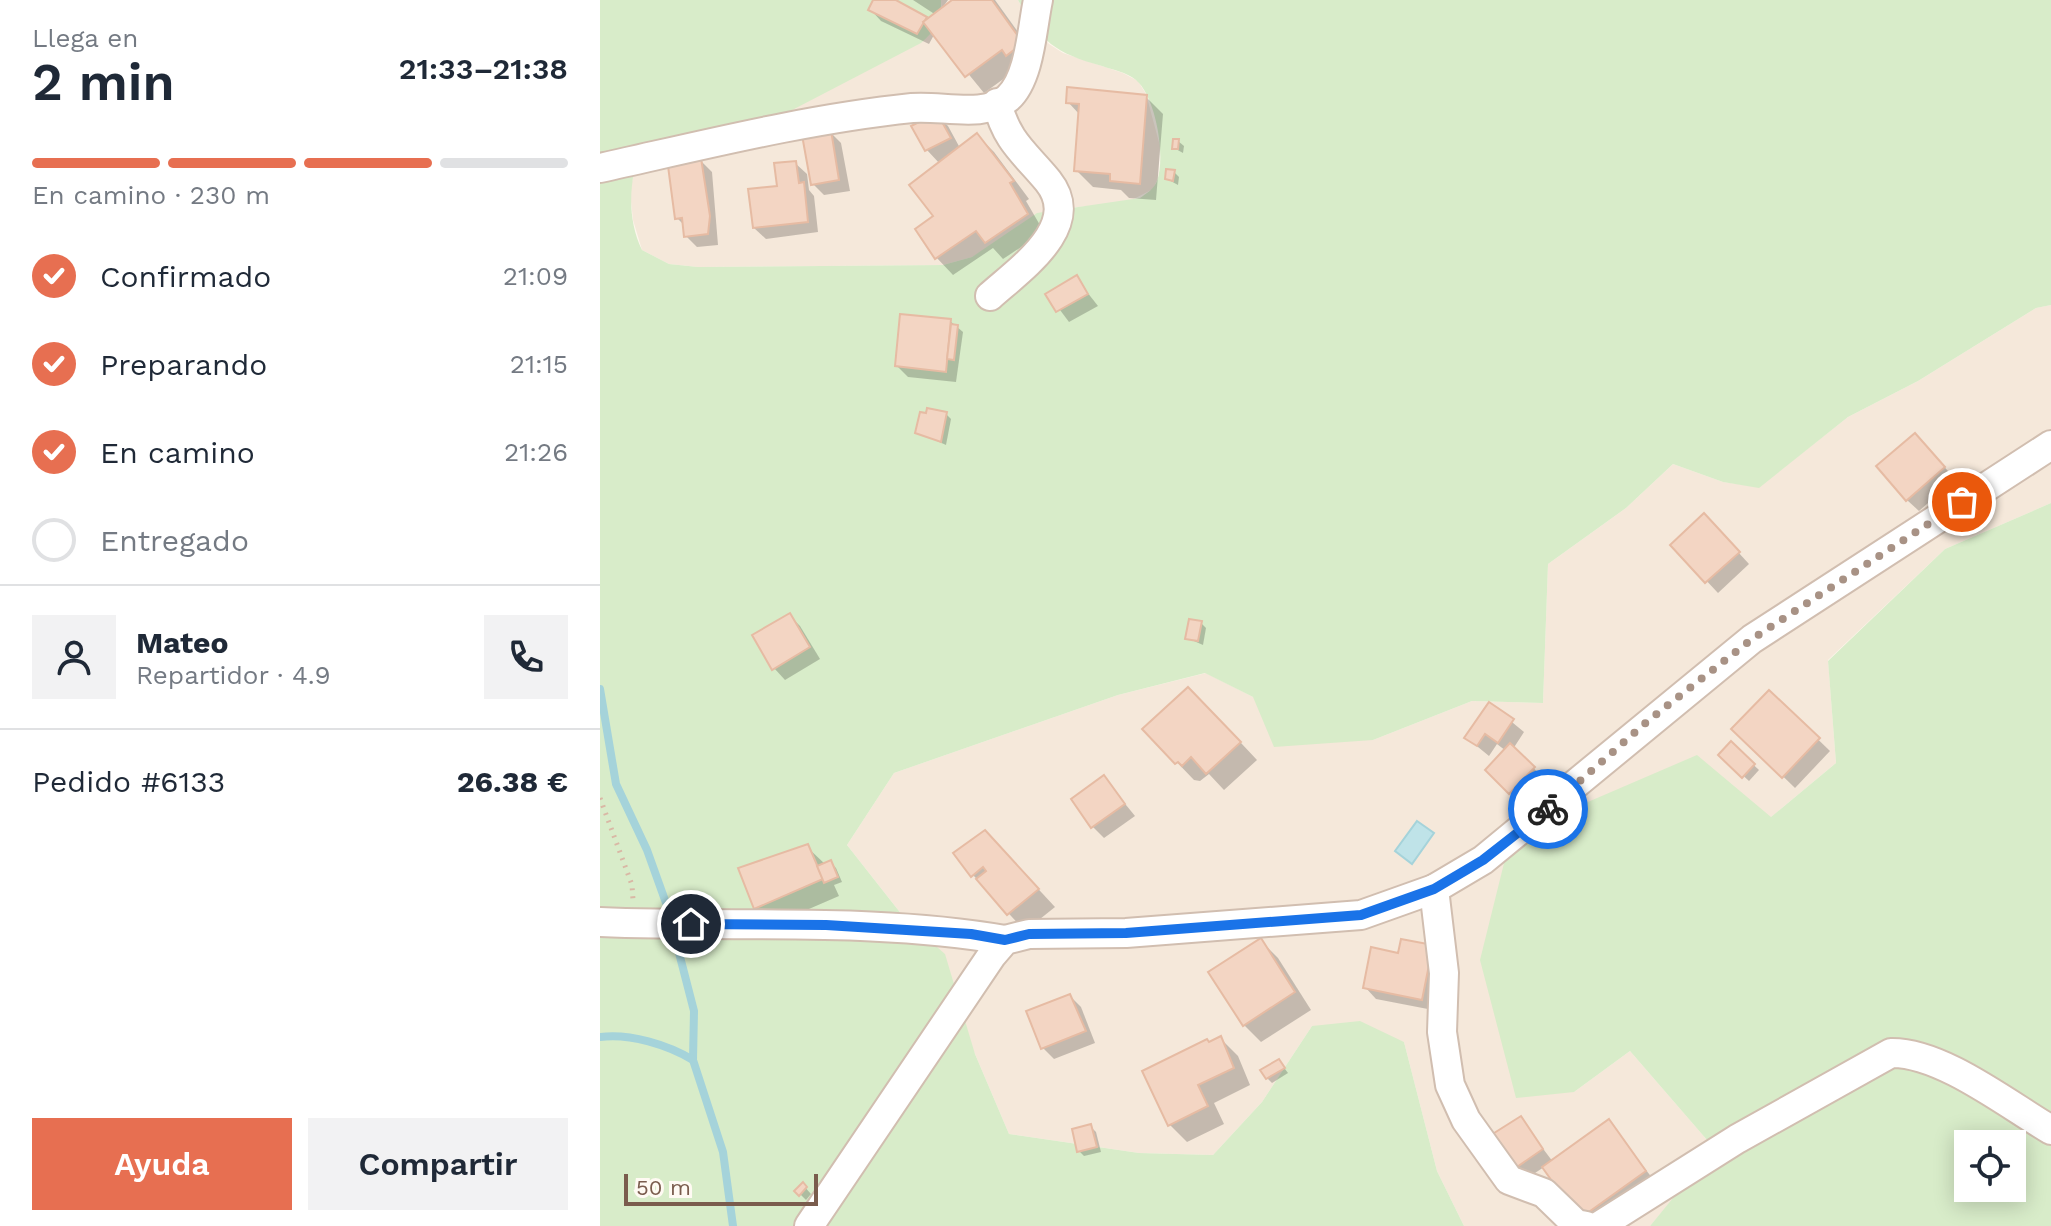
<!DOCTYPE html>
<html lang="es">
<meta charset="utf-8">
<style>
:root{--surface:#fff;--page:#f2f2f3;--text:#1f2937;--muted:#747a83;--line:#e0e1e3;--accent:#e76f51}
body{margin:0;font-family:"Work Sans",sans-serif;background:var(--page);color:var(--text);height:100vh;display:flex;flex-direction:column;font-size:30px;white-space:nowrap}
*{box-sizing:border-box;margin:0}
p{font-size:26px;color:var(--muted)}
.icon{flex:none;width:44px;height:44px;fill:none;stroke:currentColor;stroke-width:2;stroke-linecap:round;stroke-linejoin:round}
.map{position:relative;flex:1;overflow:hidden}
.side{display:flex;flex-direction:column;background:var(--surface);width:600px}
.side>*{flex:none}
.fabs{position:absolute;left:1354px;top:1130px;display:grid;gap:16px}
.fabs a{display:grid;place-items:center;width:72px;height:72px;border-radius:0px;background:var(--surface);box-shadow:0 4px 20px #0003;font-size:40px}
.scale{position:absolute;left:24px;bottom:20px;width:194px;box-sizing:border-box;padding-left:8px;border:4px solid #7a5c4d;border-top:0;font-size:22px;line-height:28px;white-space:nowrap;color:#7a5c4d;-webkit-text-stroke:6px #fffaf3;paint-order:stroke}
.pin{position:absolute;display:grid;place-items:center;width:68px;height:68px;color:#fff;margin:-34px;border:4px solid #fff;border-radius:50%;box-shadow:0 2px 8px #0007}
.courier{position:absolute;display:grid;place-items:center;width:80px;height:80px;margin:-40px;border:6px solid #1a73e8;border-radius:50%;background:#fff;color:#222;box-shadow:0 2px 10px #0007}
.overview em{font-style:normal;font-weight:600}
.overview div{display:flex;flex-direction:column-reverse}
.overview{display:flex;align-items:center;justify-content:space-between;height:136px;padding:0 32px}
h1{font-size:52px;font-weight:600;line-height:60px}
.bar{display:grid;grid-template-columns:repeat(4,1fr);gap:12px 8px;align-content:center;height:96px;padding:0 32px}
.bar i{height:10px;border-radius:6px;background:var(--line)}
.bar .active{background:var(--accent)}
.bar p{grid-column:span 4}
.line{display:flex;align-items:center;gap:20px;padding:0 32px;border-top:2px solid var(--line)}
.line div{flex:1}
.round{display:grid;place-items:center;flex:none;width:84px;height:84px;border-radius:0px;background:var(--page)}
ol{padding:0 32px;list-style:none}
li{display:flex;align-items:center;gap:24px;height:88px}
li p{margin-inline-start:auto}
li .icon{padding:8px;border-radius:50%;background:var(--accent);color:#fff;stroke-width:4}
li:last-child{color:var(--muted)}
li i{width:44px;height:44px;border:4px solid var(--line);border-radius:50%}
.cta{display:flex;gap:16px;margin-top:auto;padding:16px 32px}
.cta a{flex:1;height:92px;border-radius:0px;background:var(--accent);color:#fff;font-size:32px;font-weight:600;line-height:92px;text-align:center}
.cta a+a{background:var(--page);color:var(--text)}
main{display:flex;flex:1;min-height:0}
.map>svg:first-child{display:block}
.residential{fill:#f5e8da}
.green{fill:#d8ecc9;fill-rule:evenodd}
.water{fill:#bfe3e8;stroke:#a5d3da;stroke-width:2}
.shadow{fill:#0003}
.lines{fill:none;stroke-linecap:round;stroke-linejoin:round}
.stream{stroke:#a5d3da;stroke-width:8}
.building{fill:#f3d5c3;stroke:#e6bba3;stroke-width:2}
.minor-casing{stroke:#d1beb0;stroke-width:32}
.path{stroke:#d9b8a5;stroke-width:5;stroke-dasharray:2 6;stroke-linecap:butt}
.minor{stroke:#fff;stroke-width:28}
.done{stroke:#a89285;stroke-width:8;stroke-dasharray:0 14.4}
.route{stroke:#1a73e8;stroke-width:10}
</style>
<main>
<section class="side">
<div class="overview"><div><h1>2 min</h1><p>Llega en</p></div><em>21:33–21:38</em></div>
<div class="bar"><i class="active"></i><i class="active"></i><i class="active"></i><i></i><p>En camino · 230 m</p></div>
<ol>
<li><svg class="icon" aria-label="check" viewBox="0 0 24 24"><path d="M5 12l5 5 9-10"/></svg>Confirmado<p>21:09</p></li>
<li><svg class="icon" aria-label="check" viewBox="0 0 24 24"><path d="M5 12l5 5 9-10"/></svg>Preparando<p>21:15</p></li>
<li><svg class="icon" aria-label="check" viewBox="0 0 24 24"><path d="M5 12l5 5 9-10"/></svg>En camino<p>21:26</p></li>
<li><i></i>Entregado</li>
</ol>
<div class="line" style="height:144px"><a class="round"><svg class="icon" aria-label="person" viewBox="0 0 24 24"><circle cx="12" cy="8" r="4"/><path d="M4 21q1-7 8-7t8 7"/></svg></a><div><b>Mateo</b><p>Repartidor · 4.9</p></div><a class="round"><svg class="icon" aria-label="phone" viewBox="0 0 24 24"><path d="M5 4h4l2 5-3 2q2 4 5 5l2-3 5 2v4C11 20 4 13 5 4z"/></svg></a></div>
<div class="line" style="height:104px"><div>Pedido #6133</div><b>26.38 €</b></div>
<div class="cta"><a>Ayuda</a><a>Compartir</a></div>
</section>
<div class="map">
<svg width="1451" height="1226" viewBox="0 0 1451 1226">
<rect width="100%" height="100%" fill="#fdf6ec"/>
<g class="residential">
<polygon points="341,0 418,0 432,26 449,44 463,53 523,73 538,81 546,94 560,146 558,178 553,189 526,203 454,209 372,257 343,265 98,267 69,264 42,250 33,220 30,192 34,172 342,14"/>
<polygon points="1451,305 1451,503 1345,549 1228,660 1236,763 1170,818 974,1092 1030,1051 1115,1149 1050,1226 864,1226 837,1171 804,1042 712,1026 662,1102 613,1155 539,1153 409,1134 375,1054 306,920 247,845 294,773 518,695 606,673 653,697 773,740 872,701 943,703 948,564 1026,508 1073,464 1123,482 1159,487 1248,417 1318,381 1436,308"/>
</g>
<g class="green">
<path d="M0,0h341c1,19 -6,31 -20,43l-148,77 -139,52c-5,26 -4,53 8,78l27,14 29,3 245,-2 29,-8 65,-44 103,-15c7,-5 14,-9 17,-17 9,-24 -1,-84 -21,-101 -10,-8 -23,-10 -34,-14 -47,-13 -61,-24 -84,-66h1033v305l-15,3 -118,73 -70,36 -89,71 -36,-6 -50,-18 -47,44 -78,56 -5,139 -71,-2 -99,39 -99,7 -21,-50 -48,-24 -87,22 -224,78 -47,72 59,75 39,34 30,100 34,80 130,19 74,2 49,-53 50,-76 48,-5 44,21 33,129 27,55h-864z"/>
<path d="M1451,503v723h-401l64,-78 -84,-97 -56,41 -58,6 -36,-138 31,-125 186,-80 74,62 65,-54 -8,-102 117,-112zM1368,1144h44v44h-44z"/>
</g>
<polygon class="water" points="817,821 834,833 812,864 795,851"/>
<g class="shadow">
<polygon points="276,0 292,0 327,21 336,15 313,0 348,0 340,11 355,0 395,0 439,61 420,67 384,93 335,33 329,44 281,21 270,9"/>
<polygon points="546,97 563,114 556,200 529,198 521,190 493,187 476,170 480,115 468,102"/>
<polygon points="337,115 348,126 360,148 377,135 394,152 429,199 426,201 444,232 403,259 393,248 353,275 336,257 340,164 327,150 314,127"/>
<polygon points="230,132 241,143 250,191 224,195 213,184"/>
<polygon points="578,141 584,146 583,153 574,148"/>
<polygon points="100,160 112,172 118,245 97,247 86,236 85,226 77,218"/>
<polygon points="195,163 207,174 209,190 214,196 218,232 166,239 154,228"/>
<polygon points="574,172 579,177 578,185 567,179"/>
<polygon points="476,278 498,306 469,322 448,294"/>
<polygon points="350,321 363,332 356,382 308,377 297,366"/>
<polygon points="346,414 351,419 346,445 317,432"/>
<polygon points="1326,446 1355,479 1319,511 1307,500"/>
<polygon points="1115,527 1149,564 1118,593 1073,545"/>
<polygon points="189,615 200,626 220,659 185,680 174,668"/>
<polygon points="601,623 606,628 603,645 587,638"/>
<polygon points="1169,692 1230,751 1195,788 1134,729"/>
<polygon points="890,704 924,732 913,749 945,779 922,803 888,770 906,751 897,744 889,756 867,738"/>
<polygon points="610,710 657,760 624,790 609,774 600,781 594,780 545,729"/>
<polygon points="1131,744 1159,770 1149,781 1121,755"/>
<polygon points="504,778 535,816 504,838 493,827"/>
<polygon points="207,847 226,865 231,863 236,868 242,882 234,885 239,896 172,925 155,908 140,869"/>
<polygon points="402,850 455,907 425,931 373,875"/>
<polygon points="661,941 678,958 711,1010 661,1042 644,1025"/>
<polygon points="832,947 833,1010 776,999 765,987 799,955"/>
<polygon points="470,996 481,1007 495,1043 454,1059 443,1048"/>
<polygon points="621,1039 638,1056 650,1085 614,1103 624,1124 587,1142 569,1124 610,1044"/>
<polygon points="679,1061 688,1073 672,1083 667,1078"/>
<polygon points="920,1118 953,1162 1009,1122 1056,1183 995,1226 944,1167 926,1179 915,1167"/>
<polygon points="491,1127 496,1132 501,1152 484,1156 479,1151"/>
<polygon points="203,1185 211,1194 206,1200 197,1191"/>
</g>
<g class="lines">
<g class="stream">
<polyline points="0,689 16,784 47,850 66,903"/>
<polyline points="77,945 94,1011 93,1060"/>
<path d="M0,1037c30,-4 68,8 93,23l30,92 10,74"/>
</g>
</g>
<g class="building">
<polygon points="273,0 296,0 327,17 317,34 268,10"/>
<polygon points="352,0 392,0 423,43 406,56 402,50 365,77 323,22"/>
<polygon points="467,87 547,95 540,184 510,181 510,174 474,171 479,104 466,103"/>
<polygon points="337,113 351,138 325,151 311,126"/>
<polygon points="231,130 239,180 211,185 202,135"/>
<polygon points="377,133 414,181 410,183 428,214 385,243 376,231 335,259 315,229 333,216 309,185"/>
<polygon points="573,139 579,139 578,149 572,149"/>
<polygon points="101,158 110,216 108,234 84,237 82,218 75,219 68,166"/>
<polygon points="196,161 199,183 204,182 208,222 153,228 148,189 177,186 174,163"/>
<polygon points="566,169 575,170 573,181 565,179"/>
<polygon points="477,275 488,294 456,312 445,294"/>
<polygon points="300,314 351,319 346,372 295,366"/>
<polygon points="351,324 358,325 354,360 347,359"/>
<polygon points="327,408 347,412 341,442 315,433 320,412 326,413"/>
<polygon points="1315,433 1345,467 1306,501 1276,466"/>
<polygon points="1104,513 1140,552 1105,583 1070,545"/>
<polygon points="190,613 210,647 172,670 152,635"/>
<polygon points="589,619 602,621 598,641 585,639"/>
<polygon points="588,687 641,742 606,774 591,757 582,766 578,762 575,764 542,729"/>
<polygon points="1169,690 1220,738 1182,778 1131,729"/>
<polygon points="889,702 914,719 898,743 885,734 877,746 864,738"/>
<polygon points="1131,741 1155,764 1142,778 1118,755"/>
<polygon points="910,743 935,767 909,794 885,770"/>
<polygon points="504,775 525,804 491,828 471,799"/>
<polygon points="385,830 439,889 407,915 376,879 386,871 383,867 371,877 353,853"/>
<polygon points="208,844 223,879 154,909 138,868"/>
<polygon points="231,860 238,877 224,883 217,866"/>
<polygon points="661,938 695,992 643,1026 608,972"/>
<polygon points="801,939 833,945 822,1000 763,988 771,947 798,953"/>
<polygon points="470,994 486,1031 441,1049 426,1011"/>
<polygon points="621,1036 634,1068 598,1085 608,1106 568,1126 542,1071 607,1039 609,1042"/>
<polygon points="679,1059 685,1068 666,1079 660,1070"/>
<polygon points="921,1116 943,1149 914,1169 891,1135"/>
<polygon points="1009,1119 1046,1171 979,1219 942,1167"/>
<polygon points="491,1124 497,1147 477,1152 472,1129"/>
<polygon points="203,1182 207,1187 199,1196 194,1191"/>
</g>
<g class="lines">
<defs>
<g id="minor">
<path d="M0,168c104,-23 206,-49 312,-60 29,-3 73,11 96,-10 22,-20 24,-70 30,-98"/>
<path d="M390,296c30,-27 94,-70 58,-115 -24,-29 -41,-39 -51,-78"/>
<polyline points="834,889 844,973 842,1032 850,1085 866,1120 909,1180 944,1193 976,1224 986,1226"/>
<path d="M0,922c135,6 272,-5 405,18"/>
<polyline points="209,1226 392,955 405,940 429,934 526,933 761,915 834,889 883,860 1152,639 1451,445"/>
<path d="M999,1226l138,-87 154,-86c50,-1 116,51 160,77"/>
</g>
</defs>
<use href="#minor" class="minor-casing"/>
<polyline class="path" points="0,798 32,885 33,900"/>
<use href="#minor" class="minor"/>
</g>
<g class="lines">
<polyline class="done" points="948,809 1049,720 1152,639 1362,502"/>
<polyline class="route" points="91,924 226,925 371,934 405,940 429,934 526,933 761,915 834,889 883,860 948,809"/>
</g>
</svg>
<div class="fabs">
<a><svg class="icon" aria-label="locate" viewBox="0 0 24 24"><circle cx="12" cy="12" r="6"/><path d="M12 2v4M12 18v4M2 12h4M18 12h4"/></svg></a>
</div>
<div class="scale">50 m</div>
<div class="pin" style="left:1362px;top:502px;background:#ea580c"><svg class="icon" aria-label="bag" viewBox="0 0 24 24"><path d="M5 8h14l-1 12H6zM9 8a3 3 0 0 1 6 0"/></svg></div>
<div class="pin" style="left:91px;top:924px;background:#1f2937"><svg class="icon" aria-label="home" viewBox="0 0 24 24"><path d="M3 11l9-7 9 7M6 9v11h12V9"/></svg></div>
<div class="courier" style="left:948px;top:809px"><svg class="icon" aria-label="bike" viewBox="0 0 24 24"><circle cx="6" cy="16" r="4"/><circle cx="18" cy="16" r="4"/><path d="M6 16l4-8h5l3 8M10 8l3 8H6M13 5h3"/></svg></div>
</div>
</main>
